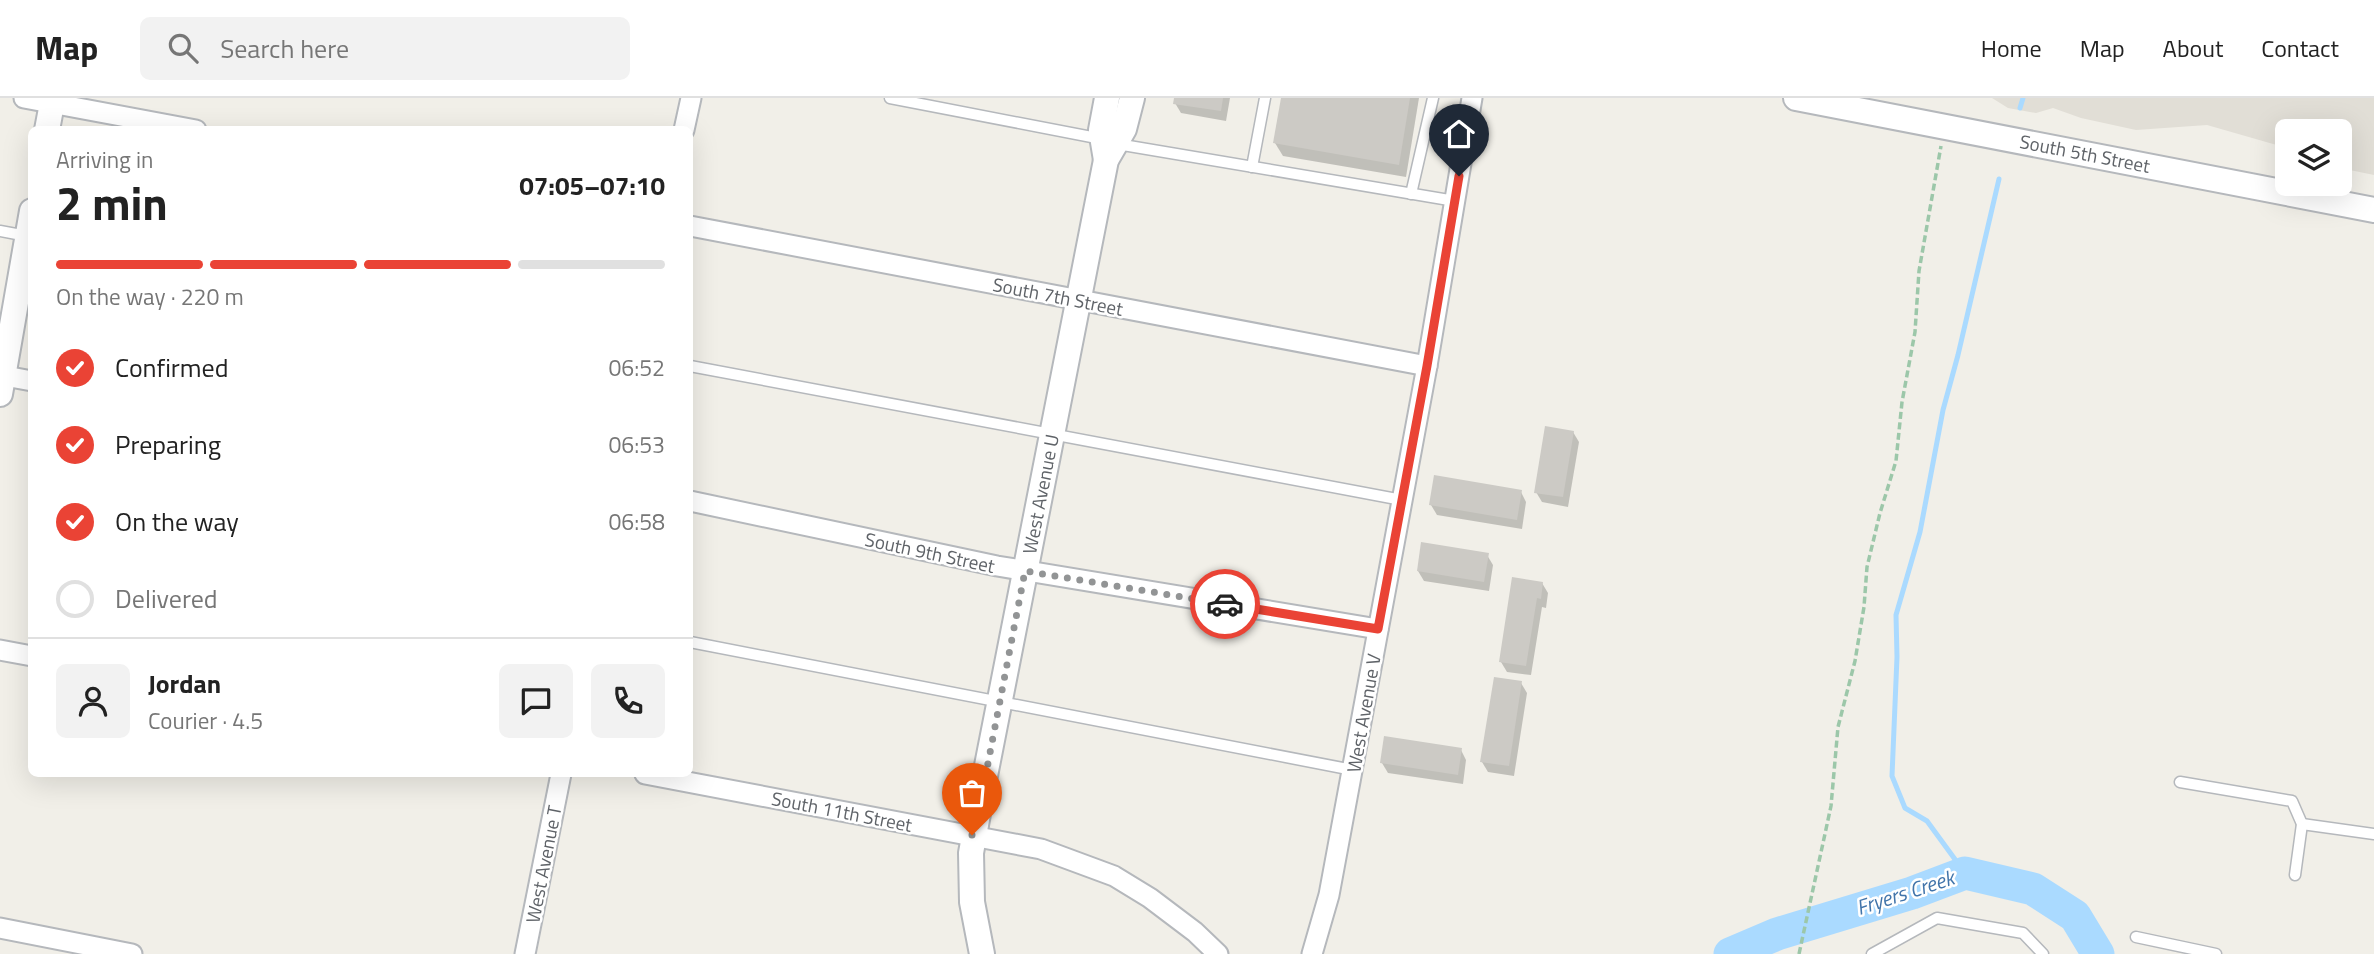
<!DOCTYPE html>
<meta charset="utf-8">
<style>
:root{--surface:#fff;--page:#f2f2f2;--text:#222;--muted:#767676;--line:#e0e0e0;--accent:#ea4335}
body{margin:0;font-family:"Titillium Web",sans-serif;background:var(--page);color:var(--text);height:100vh;display:flex;flex-direction:column;font-size:26px;white-space:nowrap}
*{box-sizing:border-box;margin:0}
p{font-size:23px;color:var(--muted)}
.icon{flex:none;width:38px;height:38px;fill:none;stroke:currentColor;stroke-width:2;stroke-linecap:round;stroke-linejoin:round}
.map{position:relative;flex:1;overflow:hidden}
.details{position:absolute;left:28px;top:28px;width:665px;height:651px;display:flex;flex-direction:column;background:var(--surface);border-radius:10px;box-shadow:0 7px 28px #0002}
.details>*{flex:none}
.buttons{position:absolute;left:2275px;top:21px;display:grid;gap:14px}
.buttons a{display:grid;place-items:center;width:77px;height:77px;border-radius:10px;background:var(--surface);box-shadow:0 7px 28px #0002;font-size:35px}
.pin{position:absolute;display:grid;place-items:center;width:60px;height:60px;color:#fff;margin:-72px -30px;border-radius:50% 50% 50% 0;rotate:-45deg;box-shadow:0 0 7px #0007}
.pin .icon{rotate:45deg}
.courier{position:absolute;display:grid;place-items:center;width:70px;height:70px;margin:-35px;border:5px solid #ea4335;border-radius:50%;background:#fff;color:#222;box-shadow:0 2px 9px #0007}
.head em{font-style:normal;font-weight:700}
.head div{display:flex;flex-direction:column-reverse}
.head{display:flex;align-items:center;justify-content:space-between;height:119px;padding:0 28px}
h1{font-size:46px;font-weight:700;line-height:52px}
.bar{display:grid;grid-template-columns:repeat(4,1fr);gap:10px 7px;align-content:center;height:84px;padding:0 28px}
.bar i{height:9px;border-radius:5px;background:var(--line)}
.bar .on{background:var(--accent)}
.bar p{grid-column:span 4}
.line{display:flex;align-items:center;gap:18px;padding:0 28px;border-top:2px solid var(--line)}
.line div{flex:1}
.round{display:grid;place-items:center;flex:none;width:74px;height:74px;border-radius:10px;background:var(--page)}
ol{padding:0 28px;list-style:none}
li{display:flex;align-items:center;gap:21px;height:77px}
li p{margin-inline-start:auto}
li .icon{padding:7px;border-radius:50%;background:var(--accent);color:#fff;stroke-width:4}
li:last-child{color:var(--muted)}
li i{width:38px;height:38px;border:4px solid var(--line);border-radius:50%}
header{display:flex;align-items:center;gap:42px;box-sizing:border-box;height:98px;padding:0 35px;background:var(--surface);border-bottom:2px solid var(--line)}
header strong{font-size:33px}
nav{display:flex;gap:38px;margin-inline-start:auto;font-size:24px}
.search{width:490px;height:63px;background:var(--page);display:flex;align-items:center;gap:18px;box-sizing:border-box;padding:0 24px;border-radius:10px;color:var(--muted);font-size:26px}
.map>svg:first-child{display:block}
.education{fill:#e1ded6}
.shadow{fill:#0003}
.lines{fill:none;stroke-linecap:round;stroke-linejoin:round}
.stream{stroke:#aadaff;stroke-width:5}
.river{stroke:#aadaff;stroke-width:33}
.building{fill:#cccac5}
.service-casing{stroke:#b5b8bc;stroke-width:13}
.minor-casing{stroke:#b5b8bc;stroke-width:23}
.tertiary-casing{stroke:#b5b8bc;stroke-width:28}
.path{stroke:#9cc7a9;stroke-width:3.5;stroke-dasharray:7 3.5;stroke-linecap:butt}
.service{stroke:#fff;stroke-width:10}
.minor{stroke:#fff;stroke-width:19}
.tertiary{stroke:#fff;stroke-width:24}
.done{stroke:#929495;stroke-width:7;stroke-dasharray:0 12.6}
.route{stroke:#ea4335;stroke-width:9}
.labels{text-anchor:middle;dominant-baseline:central;stroke-width:5;stroke-linejoin:round;paint-order:stroke}
.street-label{font-size:19px;fill:#5f6368;stroke:#fff}
.water-label{font-size:21px;font-style:italic;fill:#4174aa;stroke:#fff}
</style>
<header>
<strong>Map</strong>
<div class="search"><svg class="icon" aria-label="search" viewBox="0 0 24 24"><circle cx="10" cy="10" r="6"/><path d="M15 15l6 6"/></svg>Search here</div>
<nav><a>Home</a><a>Map</a><a>About</a><a>Contact</a></nav>
</header>
<div class="map">
<svg width="2374" height="856" viewBox="0 0 2374 856">
<rect width="100%" height="100%" fill="#f1efe8"/>
<polygon class="education" points="1992,0 2374,0 2374,77 2340,70 2340,33 2287,33 2287,50 2207,27 2136,32 2081,20 2053,10 2036,15 2008,10"/>
<g class="shadow">
<polygon points="1176,0 1230,0 1226,23 1181,15 1175,5"/>
<polygon points="1283,0 1419,0 1406,79 1283,58 1275,45"/>
<polygon points="1573,334 1579,344 1568,409 1542,404 1536,394"/>
<polygon points="1521,394 1526,404 1522,431 1437,417 1431,407"/>
<polygon points="1487,457 1493,467 1489,493 1424,483 1418,473"/>
<polygon points="1542,485 1548,495 1546,510 1542,509 1531,577 1507,574 1501,564"/>
<polygon points="1521,585 1527,595 1514,678 1488,674 1482,664"/>
<polygon points="1461,652 1466,662 1463,686 1388,675 1382,665"/>
</g>
<g class="lines">
<g class="stream">
<polyline points="2020,10 2023,0"/>
<polyline points="1965,775 1927,723 1905,710 1892,678 1897,559 1896,517 1920,434 1943,312 1958,257 1999,81"/>
</g>
<polyline class="river" points="1730,856 1777,836 1912,795 1965,775 2033,791 2075,818 2098,856"/>
</g>
<g class="building">
<polygon points="1174,0 1223,0 1221,13 1173,6"/>
<polygon points="1281,0 1410,0 1399,67 1273,45"/>
<polygon points="1545,328 1574,333 1563,399 1534,395"/>
<polygon points="1434,377 1522,392 1517,422 1429,407"/>
<polygon points="1421,444 1489,455 1484,484 1417,473"/>
<polygon points="1512,479 1543,484 1541,501 1537,500 1526,568 1499,564"/>
<polygon points="1494,579 1522,583 1509,668 1480,664"/>
<polygon points="1384,638 1462,650 1458,677 1380,665"/>
</g>
<g class="lines">
<defs>
<g id="service">
<polyline points="890,0 1102,41"/>
<polyline points="1117,46 1455,103"/>
<polyline points="1252,69 1265,0"/>
<polyline points="1411,96 1433,0"/>
<polyline points="0,133 27,138"/>
<polyline points="690,268 1402,402"/>
<polyline points="690,544 1353,672"/>
<polyline points="2180,684 2292,703 2302,726 2295,777"/>
<polyline points="2302,726 2374,736"/>
<polyline points="2136,839 2216,856"/>
<polyline points="1872,856 1937,820 2023,835 2043,856"/>
</g>
<g id="minor">
<polyline points="24,0 196,32"/>
<polyline points="684,32 691,0"/>
<polyline points="690,128 1427,268"/>
<polyline points="0,277 32,283"/>
<polyline points="690,403 997,468 1378,531"/>
<polyline points="0,552 32,558"/>
<polyline points="645,676 1041,751 1114,778 1150,800 1195,834 1218,856"/>
<polyline points="0,830 132,856"/>
<polyline points="525,856 561,676"/>
<polyline points="1312,856 1329,797 1427,268 1472,0"/>
</g>
<g id="tertiary">
<polyline points="1796,0 2374,112"/>
<polyline points="47,32 53,0"/>
<polyline points="1106,62 1101,32 1107,0"/>
<polyline points="0,296 32,113"/>
<polyline points="982,856 972,804 971,755 983,688 1106,62 1124,31 1132,0"/>
</g>
</defs>
<use href="#service" class="service-casing"/>
<use href="#minor" class="minor-casing"/>
<use href="#tertiary" class="tertiary-casing"/>
<polyline class="path" points="1799,856 1831,708 1838,629 1855,563 1864,509 1867,469 1880,415 1896,363 1902,304 1915,234 1919,173 1941,48"/>
<use href="#service" class="service"/>
<use href="#minor" class="minor"/>
<use href="#tertiary" class="tertiary"/>
</g>
<g class="lines">
<polyline class="done" points="972,737 974,738 1025,473 1225,506"/>
<polyline class="route" points="1225,506 1378,531 1427,268 1459,78"/>
</g>
<g class="labels">
<g class="street-label">
<text transform="translate(2085 55) rotate(11)">South 5th Street</text>
<text transform="translate(1058 198) rotate(11)">South 7th Street</text>
<text transform="translate(1040 396) rotate(-79)">West Avenue U</text>
<text transform="translate(930 454) rotate(12)">South 9th Street</text>
<text transform="translate(1363 615) rotate(-80)">West Avenue V</text>
<text transform="translate(842 713) rotate(11)">South 11th Street</text>
<text transform="translate(543 766) rotate(-79)">West Avenue T</text>
</g>
<g class="water-label">
<text transform="translate(1905 794) rotate(-18)">Fryers Creek</text>
</g>
</g>
</svg>
<div class="buttons">
<a><svg class="icon" aria-label="layers" viewBox="0 0 24 24"><path d="M12 4l9 5-9 5-9-5zM3 14l9 5 9-5"/></svg></a>
</div>
<div class="pin" style="left:972px;top:737px;background:#ea580c"><svg class="icon" aria-label="bag" viewBox="0 0 24 24"><path d="M5 8h14l-1 12H6zM9 8a3 3 0 0 1 6 0"/></svg></div>
<div class="pin" style="left:1459px;top:78px;background:#1f2937"><svg class="icon" aria-label="home" viewBox="0 0 24 24"><path d="M3 11l9-7 9 7M6 9v11h12V9"/></svg></div>
<div class="courier" style="left:1225px;top:506px"><svg class="icon" aria-label="car" viewBox="0 0 24 24"><path d="M5 17H2v-5l4-1 3-4h7l3 4 3 1v5h-3M9 17h6M6 11h13"/><circle cx="7" cy="17" r="2"/><circle cx="17" cy="17" r="2"/></svg></div>
<section class="details">
<div class="head"><div><h1>2 min</h1><p>Arriving in</p></div><em>07:05–07:10</em></div>
<div class="bar"><i class="on"></i><i class="on"></i><i class="on"></i><i></i><p>On the way · 220 m</p></div>
<ol>
<li><svg class="icon" aria-label="check" viewBox="0 0 24 24"><path d="M5 12l5 5 9-10"/></svg>Confirmed<p>06:52</p></li>
<li><svg class="icon" aria-label="check" viewBox="0 0 24 24"><path d="M5 12l5 5 9-10"/></svg>Preparing<p>06:53</p></li>
<li><svg class="icon" aria-label="check" viewBox="0 0 24 24"><path d="M5 12l5 5 9-10"/></svg>On the way<p>06:58</p></li>
<li><i></i>Delivered</li>
</ol>
<div class="line" style="height:126px"><a class="round"><svg class="icon" aria-label="person" viewBox="0 0 24 24"><circle cx="12" cy="8" r="4"/><path d="M4 21q1-7 8-7t8 7"/></svg></a><div><b>Jordan</b><p>Courier · 4.5</p></div><a class="round"><svg class="icon" aria-label="chat" viewBox="0 0 24 24"><path d="M4 5h16v11H9l-5 4z"/></svg></a><a class="round"><svg class="icon" aria-label="phone" viewBox="0 0 24 24"><path d="M5 4h4l2 5-3 2q2 4 5 5l2-3 5 2v4C11 20 4 13 5 4z"/></svg></a></div>
</section>
</div>
